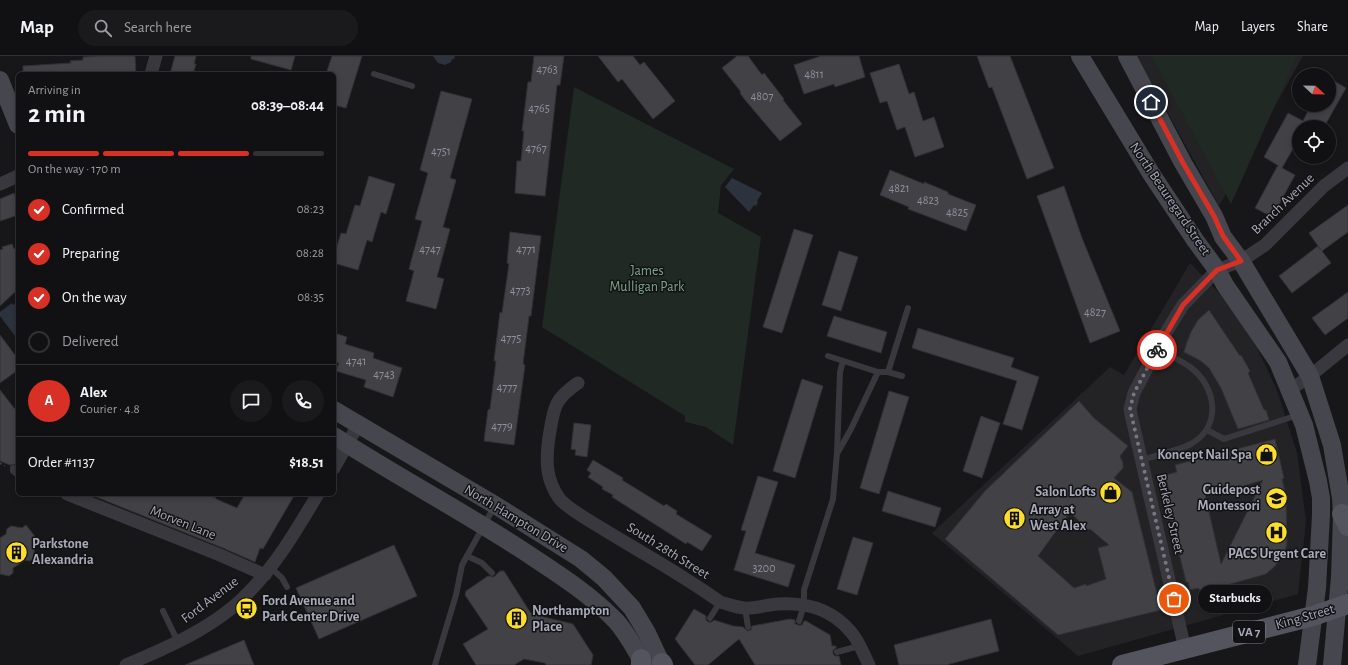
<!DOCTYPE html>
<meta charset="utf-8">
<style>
:root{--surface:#111113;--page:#1a1a1c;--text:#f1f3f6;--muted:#9c9da0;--line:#303133;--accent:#d93025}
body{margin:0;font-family:"Alegreya Sans",sans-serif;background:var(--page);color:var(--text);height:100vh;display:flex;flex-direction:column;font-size:15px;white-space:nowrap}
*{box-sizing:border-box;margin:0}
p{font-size:13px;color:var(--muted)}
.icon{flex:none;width:22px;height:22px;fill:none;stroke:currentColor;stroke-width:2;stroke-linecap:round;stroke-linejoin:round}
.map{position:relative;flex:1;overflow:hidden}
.drawer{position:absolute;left:16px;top:16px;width:320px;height:424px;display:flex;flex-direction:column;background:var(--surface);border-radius:6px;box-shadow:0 2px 6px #0003,0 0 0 1px var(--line)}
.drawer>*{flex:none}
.needle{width:26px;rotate:112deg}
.controls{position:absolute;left:1292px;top:12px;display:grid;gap:8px}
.controls a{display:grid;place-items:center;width:44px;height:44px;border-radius:50%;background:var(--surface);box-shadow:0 2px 6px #0003,0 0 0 1px var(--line);font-size:20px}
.pin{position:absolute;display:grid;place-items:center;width:34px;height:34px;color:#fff;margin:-17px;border:2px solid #fff;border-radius:50%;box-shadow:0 1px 4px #0007}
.courier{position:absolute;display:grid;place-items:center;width:40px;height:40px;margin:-20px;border:3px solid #d93025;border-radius:50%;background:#fff;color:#222;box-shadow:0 1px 5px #0007}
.bubble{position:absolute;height:28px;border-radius:14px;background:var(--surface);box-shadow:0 2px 6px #0003,0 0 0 1px var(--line);font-size:13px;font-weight:600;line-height:28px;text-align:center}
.head em{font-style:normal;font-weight:600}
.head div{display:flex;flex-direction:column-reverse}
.head{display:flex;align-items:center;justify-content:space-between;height:68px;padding:0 12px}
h1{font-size:26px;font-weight:600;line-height:30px}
.bar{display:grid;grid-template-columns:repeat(4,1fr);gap:6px 4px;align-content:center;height:48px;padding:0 12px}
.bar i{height:5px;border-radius:3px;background:var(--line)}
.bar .current{background:var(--accent)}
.bar p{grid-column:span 4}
.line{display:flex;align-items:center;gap:10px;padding:0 12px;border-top:1px solid var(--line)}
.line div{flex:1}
.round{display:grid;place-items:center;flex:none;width:42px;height:42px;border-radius:21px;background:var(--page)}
ol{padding:0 12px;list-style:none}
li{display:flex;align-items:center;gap:12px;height:44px}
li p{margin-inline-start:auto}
li .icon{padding:4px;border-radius:50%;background:var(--accent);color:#fff;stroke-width:4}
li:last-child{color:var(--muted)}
li i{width:22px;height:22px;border:2px solid var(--line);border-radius:50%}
header{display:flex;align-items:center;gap:24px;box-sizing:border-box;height:56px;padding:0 20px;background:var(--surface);border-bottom:1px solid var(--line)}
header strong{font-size:19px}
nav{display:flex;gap:22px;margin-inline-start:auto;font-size:14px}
.search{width:280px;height:36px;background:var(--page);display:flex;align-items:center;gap:10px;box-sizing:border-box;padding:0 14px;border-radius:22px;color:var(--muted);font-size:15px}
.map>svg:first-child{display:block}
.built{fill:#232326}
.green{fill:#202923}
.water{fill:#2c333e}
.building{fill:#414146;stroke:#323135;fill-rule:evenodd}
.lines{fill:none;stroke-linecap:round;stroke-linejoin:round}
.path{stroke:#3e3e45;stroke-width:2;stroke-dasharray:2 3;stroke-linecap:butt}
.lane{stroke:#38383e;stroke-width:6}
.street{stroke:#38383e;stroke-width:13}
.secondary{stroke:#45464e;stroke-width:18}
.primary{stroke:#53545e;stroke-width:20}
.done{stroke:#757782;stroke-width:4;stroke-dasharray:0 7.2}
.route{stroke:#d93025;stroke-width:5}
.labels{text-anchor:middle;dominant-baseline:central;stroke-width:3;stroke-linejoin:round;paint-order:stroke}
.number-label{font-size:12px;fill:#8e909d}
.shield{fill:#121214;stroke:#7b7c88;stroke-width:1}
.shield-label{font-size:13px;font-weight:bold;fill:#a8aaba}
.street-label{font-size:14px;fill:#a8aaba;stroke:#121214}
.park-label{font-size:14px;fill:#7ea688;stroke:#121214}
.poi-label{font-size:14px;font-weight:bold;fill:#a8aaba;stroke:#121214;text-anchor:start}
</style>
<header>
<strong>Map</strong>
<div class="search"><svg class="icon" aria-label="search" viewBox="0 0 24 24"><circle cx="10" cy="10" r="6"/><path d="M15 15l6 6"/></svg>Search here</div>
<nav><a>Map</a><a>Layers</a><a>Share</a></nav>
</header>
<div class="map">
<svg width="1348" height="609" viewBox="0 0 1348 609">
<rect width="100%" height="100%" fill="#171719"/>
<g class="built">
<polygon points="1136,0 1303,0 1219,150 1153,30"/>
<polygon points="1190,207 1223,241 1256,290 1277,334 1297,397 1306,465 1298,538 1078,600 932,477 1110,311 1124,319"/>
</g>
<g class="green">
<polygon points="1152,0 1297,0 1231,148"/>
<polygon points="574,31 734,113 721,129 718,157 761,181 733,389 706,371 685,366 685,360 542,271"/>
</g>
<g class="water">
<polygon points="433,0 455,0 454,3 452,3 451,6 445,9 438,7"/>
<polygon points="732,122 762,137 757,145 758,146 756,150 754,149 749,156 725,131"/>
<polygon points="17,246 18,248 18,277 15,280 0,260 0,256 12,247 13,249"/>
</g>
<g class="building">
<polygon points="99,0 135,0 136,17 135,18 23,18 23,10 71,7 70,5 83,4 83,1"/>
<polygon points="175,0 196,0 194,8 196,8 193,18 170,18"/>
<polygon points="251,0 295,0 291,14 251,3"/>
<polygon points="332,0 362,0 346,52 334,49 334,18 326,18"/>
<polygon points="534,0 564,0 560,29 557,29 545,140 515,137 517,105 521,105 524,75 522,75 528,26 531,26"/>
<polygon points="598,0 633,0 640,9 644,6 675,45 653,63 622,23 618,26"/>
<polygon points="737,0 748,0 762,19 764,17 784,43 783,44 802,68 780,85 745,44 740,37 741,36 722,12"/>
<polygon points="821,0 859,0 865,21 835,31 834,28 804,38 794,9"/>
<polygon points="977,0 1010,0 1054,112 1027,123 992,31 989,32"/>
<polygon points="899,8 909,38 914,36 923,65 934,61 944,91 915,101 905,71 897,74 887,45 880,47 870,17"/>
<polygon points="1329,22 1346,32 1324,71 1299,71 1299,82 1282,112 1295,119 1272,161 1255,152 1278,109 1279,110 1264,101 1288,57 1303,65 1311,49 1329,49"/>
<polygon points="441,35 472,43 450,122 456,124 443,171 450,173 437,221 444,223 436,253 406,245 414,215 409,213 422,165 415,163 428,117 420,114"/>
<polygon points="890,114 924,128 924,126 948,136 948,138 976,149 966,175 908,153 909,151 880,139"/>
<polygon points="369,120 395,128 386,158 381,156 372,186 367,184 358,214 334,207 334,200 341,177 346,178 355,149 360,150"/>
<polygon points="1064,130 1082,182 1120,275 1090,287 1037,140"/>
<polygon points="14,137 18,146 18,159 0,165 0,143"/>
<polygon points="1348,149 1348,176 1322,195 1331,207 1292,237 1279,220 1318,190 1321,194 1309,177"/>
<polygon points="794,173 813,179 782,277 763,271"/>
<polygon points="510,176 541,180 531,260 529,260 523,308 525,309 514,389 484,385 488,354 490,353 496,305 494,305 500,256 502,257 509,208 507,207"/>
<polygon points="12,188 14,193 18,190 18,233 0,250 0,194 3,193 2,191"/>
<polygon points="839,195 858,201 841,255 822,249"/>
<polygon points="1348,236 1348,262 1325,279 1312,262"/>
<polygon points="1209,254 1240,300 1241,299 1250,315 1248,317 1264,354 1266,354 1269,364 1238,373 1221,332 1209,312 1201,305 1184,296 1187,286 1191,276 1198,264"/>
<polygon points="834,260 887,276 881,297 827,280"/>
<polygon points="918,272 1014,302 1011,311 1039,321 1022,374 1003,368 1017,325 912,292"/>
<polygon points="334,277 347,281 345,288 374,297 373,302 402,312 393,341 364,331 366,324 336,315 339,307 334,306"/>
<polygon points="0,279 18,303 18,314 0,327"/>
<polygon points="802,323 823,330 795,422 773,415"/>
<polygon points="0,334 18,357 18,413 15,408 10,409 0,405"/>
<polygon points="889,335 909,341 879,438 860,432"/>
<path d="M1079,345l15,17 34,28 -8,10 3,7v5l-9,10 18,14 29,118 -103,25 -113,-96 40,-48zM1070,456l18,18 2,-1 19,16 -11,3 8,31 -20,7v-2l-12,4 -36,-32z"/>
<polygon points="981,360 1000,367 982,422 963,415"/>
<polygon points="574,367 591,369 587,401 575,399 576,394 571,393"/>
<path d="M1275,383l9,39 -2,1 4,17 1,48 -4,12 -9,11 -8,7 -64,18 -4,-4 -8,2 -2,-8h-2l-21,-87 5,-1 -5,-19 12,-3 -2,-7zM1263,424l-42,84 -16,-70 17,-4 2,2z"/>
<polygon points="593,404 623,422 622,424 664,450 666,448 677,455 676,458 712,480 702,495 687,486 686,488 612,441 613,439 602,433 603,431 588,421 591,417 587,414"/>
<polygon points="758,420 778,426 755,497 795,509 788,531 734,514 746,475 741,474"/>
<polygon points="888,435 941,452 935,471 882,455"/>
<polygon points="89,438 207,438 216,442 216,443 237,452 245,438 295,438 263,493 260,492 255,506 223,492"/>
<polygon points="26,469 40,487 35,491 33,502 30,505 25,504 13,512 13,517 9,520 0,518 0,482 6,478 7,473 11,470 22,472"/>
<polygon points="853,481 873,487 857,539 837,533"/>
<polygon points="394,489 417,540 319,583 296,532"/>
<polygon points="500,515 504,515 530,556 535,559 573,568 593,599 591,609 546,609 545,607 524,603 514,609 476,609 463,588 488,573 465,539 466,535 488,520 494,521"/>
<polygon points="694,553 706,560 706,564 708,566 712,566 714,564 733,570 743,571 747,575 751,574 752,570 790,563 795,564 795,568 798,569 802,569 804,565 806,565 830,579 832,590 836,590 836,592 833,594 833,598 835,600 839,600 841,609 755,609 739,583 708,609 695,609 675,583"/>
<polygon points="991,563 999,595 946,609 899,609 894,589"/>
<polygon points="244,584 254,609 185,609"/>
</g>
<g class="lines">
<polyline class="path" points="0,407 5,410"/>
<g class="lane">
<polyline points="374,18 412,30"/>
<polyline points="828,300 878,316 888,316 902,320"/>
<polyline points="888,316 908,252"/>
<polyline points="1207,374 1224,383 1298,359"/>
<polyline points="838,396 851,373 878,316"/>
<path d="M1141,404c13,-4 39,-10 50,-16 31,-18 26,-57 -1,-77 -10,-7 -22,-12 -32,-18"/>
<polyline points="13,412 13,415 18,419"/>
<polyline points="467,500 482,507 492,517"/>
<polyline points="270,511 282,522 287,531"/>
<polyline points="745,552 748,571"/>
<polyline points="163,555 178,586"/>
<polyline points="710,562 720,546"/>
<polyline points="799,565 804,549 804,534 833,443 837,397 840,316 843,305"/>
<polyline points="837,596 859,590"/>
<polyline points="435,609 456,539 462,509 494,451"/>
</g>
<g class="street">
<polyline points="151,18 156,0"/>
<polyline points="0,128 18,120"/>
<path d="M578,327c-25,17 -24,25 -29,54 -3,22 -4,41 10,61 7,10 33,24 44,31 39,24 80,46 117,73 8,2 15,5 24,6 11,1 22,-3 33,-4 30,-2 55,5 74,28 8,9 13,23 18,33"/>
<polyline points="1290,334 1310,320 1348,289"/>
<polyline points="334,412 358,369"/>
<polyline points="67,438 220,499 265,519"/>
<polyline points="1185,593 1132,363 1130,353 1134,337 1165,278 1183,249 1217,214 1241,205 1265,189 1324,130 1348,112"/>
<path d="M126,609c41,-17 91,-39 122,-72 29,-29 49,-64 70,-99"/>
</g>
<g class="secondary">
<polyline points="1080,0 1152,119 1195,184 1217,214 1225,229 1278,306 1304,369 1318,425 1321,442 1321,459 1317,532 1307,609"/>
<polyline points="1127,0 1183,107 1214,160 1223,181 1241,205 1310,320 1332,389 1341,442 1342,458 1340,521 1332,609"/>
<polyline points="0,24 18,69"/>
<polyline points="334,354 495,449 581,503 604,522 632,552 647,577 662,609"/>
<path d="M334,380c61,39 124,73 185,112 33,22 69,44 97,73 8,9 23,32 27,44"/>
</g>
<g class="primary">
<polyline points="1342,458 1348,470"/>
<polyline points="641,603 641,609"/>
<polyline points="662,607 663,609"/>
<polyline points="1122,609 1313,560 1348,548"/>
</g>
</g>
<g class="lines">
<polyline class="done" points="1157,294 1134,337 1130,353 1174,543"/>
<polyline class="route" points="1151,46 1183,107 1214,160 1223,180 1241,205 1217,214 1183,249 1157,294"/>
</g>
<defs>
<symbol id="shop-disc" viewBox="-11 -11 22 22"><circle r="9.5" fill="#fdde2b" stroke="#121214"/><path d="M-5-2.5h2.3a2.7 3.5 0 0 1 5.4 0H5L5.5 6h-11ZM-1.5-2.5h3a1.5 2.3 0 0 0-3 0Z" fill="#111"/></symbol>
<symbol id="school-disc" viewBox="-11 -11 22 22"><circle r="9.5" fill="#fdde2b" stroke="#121214"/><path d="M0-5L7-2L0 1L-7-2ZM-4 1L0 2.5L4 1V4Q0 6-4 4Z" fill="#111"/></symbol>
<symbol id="building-disc" viewBox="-11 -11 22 22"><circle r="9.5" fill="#fdde2b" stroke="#121214"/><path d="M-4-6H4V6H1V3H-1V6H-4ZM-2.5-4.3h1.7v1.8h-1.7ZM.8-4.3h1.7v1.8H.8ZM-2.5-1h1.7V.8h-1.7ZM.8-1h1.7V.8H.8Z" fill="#111"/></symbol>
<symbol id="hospital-disc" viewBox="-11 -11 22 22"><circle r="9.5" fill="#fdde2b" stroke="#121214"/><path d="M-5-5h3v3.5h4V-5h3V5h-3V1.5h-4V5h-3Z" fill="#111"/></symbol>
<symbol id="bus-disc" viewBox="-11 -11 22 22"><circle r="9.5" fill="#fdde2b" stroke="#121214"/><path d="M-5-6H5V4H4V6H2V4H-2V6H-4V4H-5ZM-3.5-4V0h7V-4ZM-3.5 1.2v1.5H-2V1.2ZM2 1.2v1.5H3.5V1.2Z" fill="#111"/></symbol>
</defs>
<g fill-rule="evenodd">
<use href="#shop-disc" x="1254" y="386" width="25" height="25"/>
<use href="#shop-disc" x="1098" y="424" width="25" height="25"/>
<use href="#school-disc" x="1264" y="430" width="25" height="25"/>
<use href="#building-disc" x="1002" y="450" width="25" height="25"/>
<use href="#hospital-disc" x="1264" y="464" width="25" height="25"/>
<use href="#building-disc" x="4" y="484" width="25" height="25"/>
<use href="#bus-disc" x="234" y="540" width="25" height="25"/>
<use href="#building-disc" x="504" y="550" width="25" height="25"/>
</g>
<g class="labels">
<g class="number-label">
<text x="547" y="13">4763</text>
<text x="814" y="18">4811</text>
<text x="762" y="40">4807</text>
<text x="539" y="52">4765</text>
<text x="536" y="92">4767</text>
<text x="441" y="95">4751</text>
<text x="899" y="132">4821</text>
<text x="928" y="144">4823</text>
<text x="957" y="156">4825</text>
<text x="430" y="193">4747</text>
<text x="526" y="193">4771</text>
<text x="520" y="234">4773</text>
<text x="1095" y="256">4827</text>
<text x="511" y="282">4775</text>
<text x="356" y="305">4741</text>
<text x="384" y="318">4743</text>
<text x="507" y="331">4777</text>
<text x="502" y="370">4779</text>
<text x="764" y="512">3200</text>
</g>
<rect class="shield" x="1233" y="565" width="32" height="22" rx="3"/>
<g class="shield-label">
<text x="1249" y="576">VA 7</text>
</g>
<g class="street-label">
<text transform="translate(1170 143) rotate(56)">North Beauregard Street</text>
<text transform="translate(1283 148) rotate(-44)">Branch Avenue</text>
<text transform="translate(1170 458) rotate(77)">Berkeley Street</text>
<text transform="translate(516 463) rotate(31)">North Hampton Drive</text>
<text transform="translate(183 467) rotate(22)">Morven Lane</text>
<text transform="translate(668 495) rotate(32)">South 28th Street</text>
<text transform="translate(210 544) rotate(-37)">Ford Avenue</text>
<text transform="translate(1305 561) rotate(-16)">King Street</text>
</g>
<g class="park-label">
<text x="647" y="215">James<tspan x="647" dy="16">Mulligan Park</tspan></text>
</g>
<g class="poi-label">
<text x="1252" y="399" text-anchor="end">Koncept Nail Spa</text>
<text x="1260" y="434" text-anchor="end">Guidepost<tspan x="1260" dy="16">Montessori</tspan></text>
<text x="1096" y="436" text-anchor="end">Salon Lofts</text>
<text x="1030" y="454">Array at<tspan x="1030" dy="16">West Alex</tspan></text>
<text x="32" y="488">Parkstone<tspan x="32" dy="16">Alexandria</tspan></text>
<text x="1277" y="498" text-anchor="middle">PACS Urgent Care</text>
<text x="262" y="545">Ford Avenue and<tspan x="262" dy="16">Park Center Drive</tspan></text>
<text x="532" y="555">Northampton<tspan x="532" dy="16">Place</tspan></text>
</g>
</g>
</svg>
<div class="controls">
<a><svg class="needle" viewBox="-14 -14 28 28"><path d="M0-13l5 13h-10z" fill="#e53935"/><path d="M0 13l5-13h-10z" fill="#9c9da0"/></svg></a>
<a><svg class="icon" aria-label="locate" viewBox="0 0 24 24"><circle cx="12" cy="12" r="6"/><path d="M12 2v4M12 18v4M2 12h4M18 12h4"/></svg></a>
</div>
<div class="pin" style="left:1174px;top:543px;background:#ea580c"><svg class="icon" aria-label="bag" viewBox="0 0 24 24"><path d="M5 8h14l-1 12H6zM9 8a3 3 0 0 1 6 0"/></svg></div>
<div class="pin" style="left:1151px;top:46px;background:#1f2937"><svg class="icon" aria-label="home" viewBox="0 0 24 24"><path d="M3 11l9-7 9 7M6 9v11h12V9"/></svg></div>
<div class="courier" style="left:1157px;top:294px"><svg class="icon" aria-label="bike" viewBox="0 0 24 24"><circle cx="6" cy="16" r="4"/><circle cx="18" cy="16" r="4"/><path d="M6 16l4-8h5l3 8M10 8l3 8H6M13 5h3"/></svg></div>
<div class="bubble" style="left:1198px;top:529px;width:74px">Starbucks</div>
<section class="drawer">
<div class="head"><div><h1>2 min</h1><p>Arriving in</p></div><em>08:39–08:44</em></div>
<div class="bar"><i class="current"></i><i class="current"></i><i class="current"></i><i></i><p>On the way · 170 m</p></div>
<ol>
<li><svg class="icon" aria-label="check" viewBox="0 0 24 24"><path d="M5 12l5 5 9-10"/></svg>Confirmed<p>08:23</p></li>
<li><svg class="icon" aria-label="check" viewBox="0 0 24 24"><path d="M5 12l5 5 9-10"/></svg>Preparing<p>08:28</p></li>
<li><svg class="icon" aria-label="check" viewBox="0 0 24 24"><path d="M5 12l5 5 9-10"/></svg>On the way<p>08:35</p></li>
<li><i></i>Delivered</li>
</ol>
<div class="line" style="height:72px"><b class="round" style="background:var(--accent);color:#fff">A</b><div><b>Alex</b><p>Courier · 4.8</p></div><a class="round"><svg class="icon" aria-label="chat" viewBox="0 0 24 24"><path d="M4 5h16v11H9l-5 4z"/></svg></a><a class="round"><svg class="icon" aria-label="phone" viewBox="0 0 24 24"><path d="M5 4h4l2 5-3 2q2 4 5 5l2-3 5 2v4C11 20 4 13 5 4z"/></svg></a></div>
<div class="line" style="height:52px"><div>Order #1137</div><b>$18.51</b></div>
</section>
</div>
